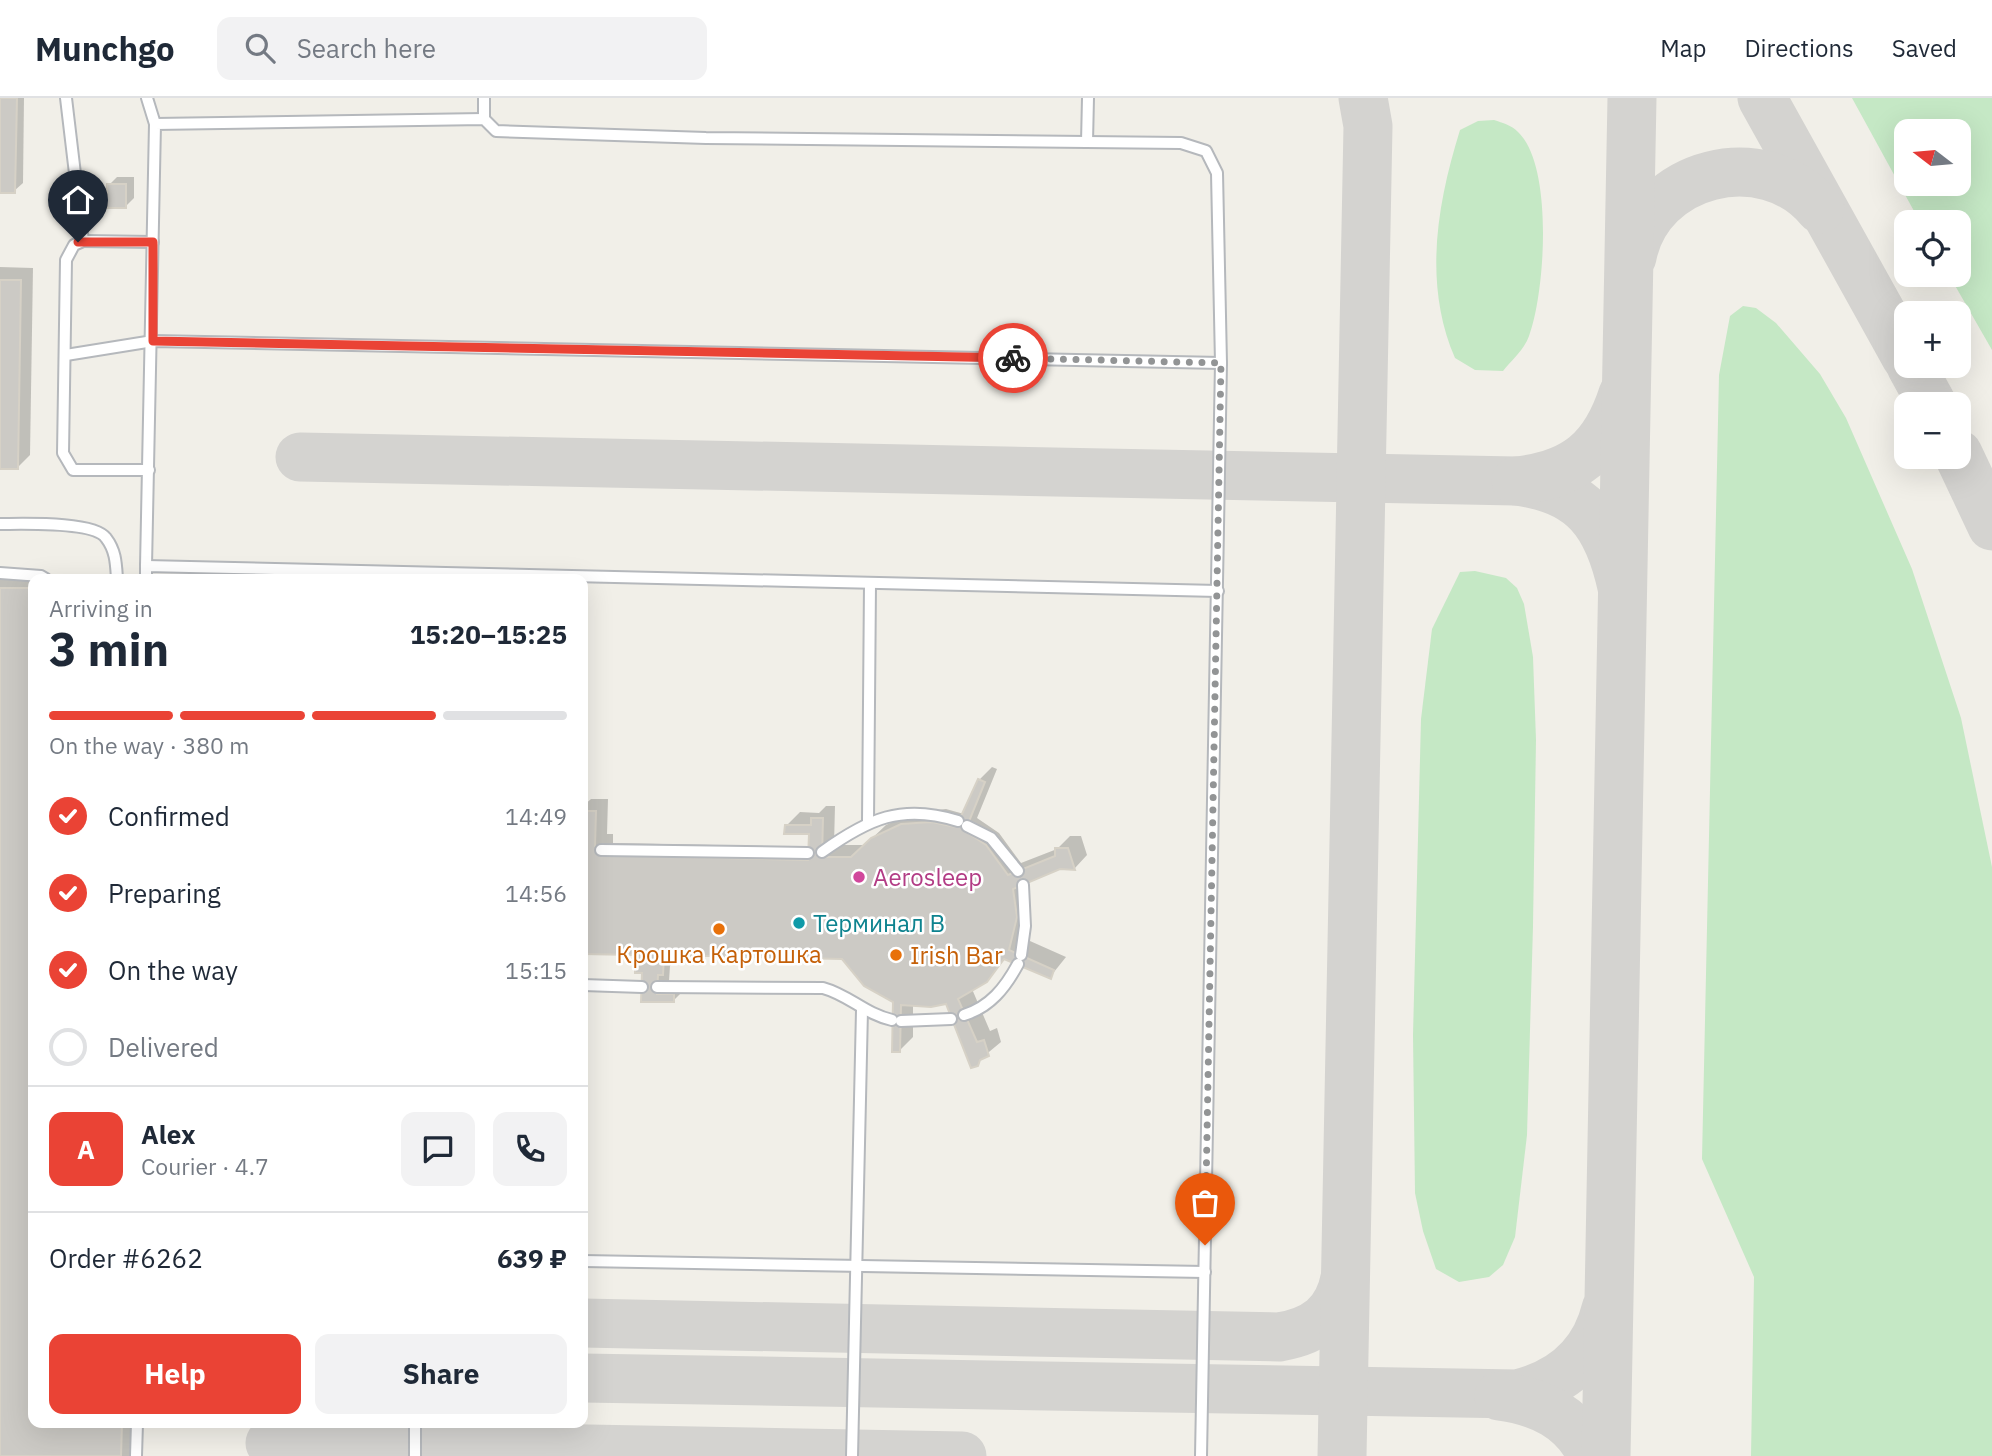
<!DOCTYPE html>
<meta charset="utf-8">
<style>
:root{--surface:#fff;--page:#f2f2f3;--text:#1f2937;--muted:#747a83;--line:#e0e1e3;--accent:#ea4335}
body{margin:0;font-family:"IBM Plex Sans",sans-serif;background:var(--page);color:var(--text);height:100vh;display:flex;flex-direction:column;font-size:26px;white-space:nowrap}
*{box-sizing:border-box;margin:0}
p{font-size:23px;color:var(--muted)}
.icon{flex:none;width:38px;height:38px;fill:none;stroke:currentColor;stroke-width:2;stroke-linecap:round;stroke-linejoin:round}
.map{position:relative;flex:1;overflow:hidden}
.panel{position:absolute;left:28px;top:476px;width:560px;height:854px;display:flex;flex-direction:column;background:var(--surface);border-radius:14px;box-shadow:0 7px 28px #0002}
.panel>*{flex:none}
.needle{width:46px;rotate:286deg}
.buttons{position:absolute;left:1894px;top:21px;display:grid;gap:14px}
.buttons a{display:grid;place-items:center;width:77px;height:77px;border-radius:14px;background:var(--surface);box-shadow:0 7px 28px #0002;font-size:35px}
.pin{position:absolute;display:grid;place-items:center;width:60px;height:60px;color:#fff;margin:-72px -30px;border-radius:50% 50% 50% 0;rotate:-45deg;box-shadow:0 0 7px #0007}
.pin .icon{rotate:45deg}
.courier{position:absolute;display:grid;place-items:center;width:70px;height:70px;margin:-35px;border:5px solid #ea4335;border-radius:50%;background:#fff;color:#222;box-shadow:0 2px 9px #0007}
.headline em{font-style:normal;font-weight:800}
.headline div{display:flex;flex-direction:column-reverse}
.headline{display:flex;align-items:center;justify-content:space-between;height:119px;padding:0 21px}
h1{font-size:46px;font-weight:800;line-height:52px}
.bar{display:grid;grid-template-columns:repeat(4,1fr);gap:10px 7px;align-content:center;height:84px;padding:0 21px}
.bar i{height:9px;border-radius:5px;background:var(--line)}
.bar .active{background:var(--accent)}
.bar p{grid-column:span 4}
.line{display:flex;align-items:center;gap:18px;padding:0 21px;border-top:2px solid var(--line)}
.line div{flex:1}
.round{display:grid;place-items:center;flex:none;width:74px;height:74px;border-radius:14px;background:var(--page)}
ol{padding:0 21px;list-style:none}
li{display:flex;align-items:center;gap:21px;height:77px}
li p{margin-inline-start:auto}
li .icon{padding:7px;border-radius:50%;background:var(--accent);color:#fff;stroke-width:4}
li:last-child{color:var(--muted)}
li i{width:38px;height:38px;border:4px solid var(--line);border-radius:50%}
.action{display:flex;gap:14px;margin-top:auto;padding:14px 21px}
.action a{flex:1;height:80px;border-radius:14px;background:var(--accent);color:#fff;font-size:28px;font-weight:800;line-height:80px;text-align:center}
.action a+a{background:var(--page);color:var(--text)}
header{display:flex;align-items:center;gap:42px;box-sizing:border-box;height:98px;padding:0 35px;background:var(--surface);border-bottom:2px solid var(--line)}
header strong{font-size:33px}
nav{display:flex;gap:38px;margin-inline-start:auto;font-size:24px}
.search{width:490px;height:63px;background:var(--page);display:flex;align-items:center;gap:18px;box-sizing:border-box;padding:0 24px;border-radius:14px;color:var(--muted);font-size:26px}
.map>svg:first-child{display:block}
.green{fill:#c5e8c5;fill-rule:evenodd}
.shadow{fill:#0003}
.lines{fill:none;stroke-linecap:round;stroke-linejoin:round}
.taxiway{stroke:#d4d3d0;stroke-width:49}
.building{fill:#cccac5;stroke:#d6d1c6;stroke-width:2}
.lane-casing{stroke:#b5b8bc;stroke-width:14}
.lane{stroke:#fff;stroke-width:10}
.done{stroke:#929495;stroke-width:7;stroke-dasharray:0 12.6}
.route{stroke:#ea4335;stroke-width:9}
.hotel-dot{fill:#d1479c;stroke:#fff;stroke-width:2.5}
.culture-dot{fill:#0f9aa8;stroke:#fff;stroke-width:2.5}
.food-dot{fill:#e8710a;stroke:#fff;stroke-width:2.5}
.labels{text-anchor:middle;dominant-baseline:central;stroke-width:5;stroke-linejoin:round;paint-order:stroke}
.hotel-label{font-size:24px;fill:#b23c85;stroke:#fff;text-anchor:start}
.culture-label{font-size:24px;fill:#0d838f;stroke:#fff;text-anchor:start}
.food-label{font-size:24px;fill:#c56008;stroke:#fff}
</style>
<header>
<strong>Munchgo</strong>
<div class="search"><svg class="icon" aria-label="search" viewBox="0 0 24 24"><circle cx="10" cy="10" r="6"/><path d="M15 15l6 6"/></svg>Search here</div>
<nav><a>Map</a><a>Directions</a><a>Saved</a></nav>
</header>
<div class="map">
<svg width="1992" height="1358" viewBox="0 0 1992 1358">
<rect width="100%" height="100%" fill="#f1efe8"/>
<g class="green">
<path d="M1852,0h140v252l-43,-75h9v-53h-38zM1906,33h52v53h-52z"/>
<path d="M1494,22c9,3 17,5 24,12 36,34 27,161 11,204 -5,14 -17,24 -26,35l-28,-1 -20,-12c-32,-74 -18,-154 5,-228l18,-9z"/>
<polygon points="1743,208 1756,210 1776,225 1820,276 1846,320 1912,471 1961,620 1992,769 1992,1358 1751,1358 1754,1179 1702,1061 1719,277 1730,218"/>
<polygon points="1475,473 1506,480 1517,490 1524,506 1533,559 1536,642 1533,828 1527,1037 1515,1139 1503,1167 1489,1179 1459,1184 1436,1171 1423,1133 1415,1095 1413,937 1421,621 1432,531 1460,474"/>
</g>
<g class="shadow">
<polygon points="0,0 24,0 23,85 14,93 0,93"/>
<polygon points="117,79 134,79 134,100 126,108 109,87"/>
<polygon points="0,169 33,170 30,357 17,370 0,369"/>
<polygon points="0,477 54,478 54,481 33,481 33,1325 134,1325 133,1358 0,1358"/>
<polygon points="992,669 997,671 977,720 999,735 1021,765 1057,751 1070,738 1081,738 1087,757 1075,770 1060,770 1026,783 1021,839 1066,859 1050,879 1006,860 986,883 972,891 990,933 997,930 1001,944 972,968 947,903 913,906 913,939 900,952 894,903 843,859 676,855 675,862 670,868 669,883 686,884 686,890 673,903 643,902 644,874 637,856 583,854 583,708 591,701 608,701 607,736 613,736 613,745 810,749 811,735 787,727 800,714 819,715 826,708 835,708 834,747 865,747 886,727 916,714 946,711 964,716 979,682"/>
</g>
<g class="lines">
<g class="taxiway">
<polyline points="1762,0 1906,259"/>
<path d="M1632,159c16,-86 132,-115 188,-48"/>
<polyline points="1911,268 1932,306"/>
<polyline points="1958,356 1992,428"/>
<path d="M300,359l1216,24c67,8 92,42 106,106"/>
<path d="M1516,383c59,-6 89,-31 107,-87"/>
<path d="M583,1225l696,14c36,-6 59,-22 66,-59"/>
<path d="M583,1280l934,16c46,-11 78,-39 89,-85"/>
<path d="M1499,1298c40,5 75,21 93,60"/>
<polyline points="270,1345 962,1358"/>
<polyline points="1342,1358 1368,28 1363,0"/>
<polyline points="1606,1358 1632,0"/>
</g>
</g>
<g class="building">
<polygon points="0,0 17,0 15,95 0,95"/>
<rect x="107" y="86" width="19" height="24"/>
<polygon points="0,182 21,182 18,371 0,371"/>
<polygon points="0,490 33,490 33,1325 122,1325 121,1358 0,1358"/>
<polygon points="978,681 985,684 965,733 986,747 1008,777 1055,758 1055,750 1068,750 1075,772 1060,771 1013,791 1017,819 1009,852 1054,872 1051,881 1004,861 987,884 958,901 977,944 984,942 989,958 980,962 978,968 971,970 946,906 931,909 901,907 900,954 892,954 893,904 864,888 842,861 664,857 663,877 658,877 657,896 674,896 674,904 641,904 642,875 635,875 635,857 583,856 583,713 596,713 595,748 601,748 601,757 808,762 809,736 784,736 785,727 811,727 811,720 823,720 822,759 851,759 871,740 901,726 932,724 956,729"/>
</g>
<g class="lines">
<defs>
<g id="lane">
<polyline points="66,0 83,143 74,147 66,162 63,355 73,372 149,372"/>
<polyline points="147,0 155,26"/>
<polyline points="484,21 484,0"/>
<polyline points="1087,44 1088,0"/>
<polyline points="83,143 153,144"/>
<polyline points="66,257 153,243 1221,265"/>
<path d="M0,426c22,0 94,-3 106,14 10,13 10,26 11,41"/>
<polyline points="146,468 155,26 484,21 496,33 706,40 1181,45 1206,53 1217,75 1221,265 1201,1358"/>
<polyline points="0,475 41,478 46,481"/>
<polyline points="146,481 146,468 1218,493"/>
<polyline points="868,724 870,486"/>
<polyline points="967,728 991,740 1018,773"/>
<polyline points="601,752 808,755"/>
<path d="M822,754c46,-33 80,-49 136,-31"/>
<polyline points="1021,857 1025,828 1023,787"/>
<polyline points="583,887 642,889"/>
<path d="M657,889l166,1c26,7 42,26 69,32"/>
<path d="M964,917c26,-8 41,-27 54,-51"/>
<polyline points="901,923 951,921"/>
<polyline points="583,1163 1205,1174"/>
<polyline points="136,1358 137,1325"/>
<polyline points="415,1358 415,1325"/>
<polyline points="852,1358 862,912"/>
</g>
</defs>
<use href="#lane" class="lane-casing"/>
<use href="#lane" class="lane"/>
</g>
<g class="lines">
<polyline class="done" points="1013,260 1221,265 1205,1147"/>
<polyline class="route" points="78,144 153,144 153,243 1013,260"/>
</g>
<circle class="hotel-dot" cx="859" cy="779" r="7"/>
<circle class="culture-dot" cx="799" cy="825" r="7"/>
<g class="food-dot">
<circle cx="719" cy="831" r="7"/>
<circle cx="896" cy="857" r="7"/>
</g>
<g class="labels">
<g class="hotel-label">
<text x="873" y="779">Aerosleep</text>
</g>
<g class="culture-label">
<text x="813" y="825">Терминал B</text>
</g>
<g class="food-label">
<text x="719" y="856">Крошка Картошка</text>
<text x="910" y="857" text-anchor="start">Irish Bar</text>
</g>
</g>
</svg>
<div class="buttons">
<a><svg class="needle" viewBox="-14 -14 28 28"><path d="M0-13l5 13h-10z" fill="#e53935"/><path d="M0 13l5-13h-10z" fill="#747a83"/></svg></a>
<a><svg class="icon" aria-label="locate" viewBox="0 0 24 24"><circle cx="12" cy="12" r="6"/><path d="M12 2v4M12 18v4M2 12h4M18 12h4"/></svg></a>
<a>+</a>
<a>−</a>
</div>
<div class="pin" style="left:1205px;top:1147px;background:#ea580c"><svg class="icon" aria-label="bag" viewBox="0 0 24 24"><path d="M5 8h14l-1 12H6zM9 8a3 3 0 0 1 6 0"/></svg></div>
<div class="pin" style="left:78px;top:144px;background:#1f2937"><svg class="icon" aria-label="home" viewBox="0 0 24 24"><path d="M3 11l9-7 9 7M6 9v11h12V9"/></svg></div>
<div class="courier" style="left:1013px;top:260px"><svg class="icon" aria-label="bike" viewBox="0 0 24 24"><circle cx="6" cy="16" r="4"/><circle cx="18" cy="16" r="4"/><path d="M6 16l4-8h5l3 8M10 8l3 8H6M13 5h3"/></svg></div>
<section class="panel">
<div class="headline"><div><h1>3 min</h1><p>Arriving in</p></div><em>15:20–15:25</em></div>
<div class="bar"><i class="active"></i><i class="active"></i><i class="active"></i><i></i><p>On the way · 380 m</p></div>
<ol>
<li><svg class="icon" aria-label="check" viewBox="0 0 24 24"><path d="M5 12l5 5 9-10"/></svg>Confirmed<p>14:49</p></li>
<li><svg class="icon" aria-label="check" viewBox="0 0 24 24"><path d="M5 12l5 5 9-10"/></svg>Preparing<p>14:56</p></li>
<li><svg class="icon" aria-label="check" viewBox="0 0 24 24"><path d="M5 12l5 5 9-10"/></svg>On the way<p>15:15</p></li>
<li><i></i>Delivered</li>
</ol>
<div class="line" style="height:126px"><b class="round" style="background:var(--accent);color:#fff">A</b><div><b>Alex</b><p>Courier · 4.7</p></div><a class="round"><svg class="icon" aria-label="chat" viewBox="0 0 24 24"><path d="M4 5h16v11H9l-5 4z"/></svg></a><a class="round"><svg class="icon" aria-label="phone" viewBox="0 0 24 24"><path d="M5 4h4l2 5-3 2q2 4 5 5l2-3 5 2v4C11 20 4 13 5 4z"/></svg></a></div>
<div class="line" style="height:91px"><div>Order #6262</div><b>639 ₽</b></div>
<div class="action"><a>Help</a><a>Share</a></div>
</section>
</div>
